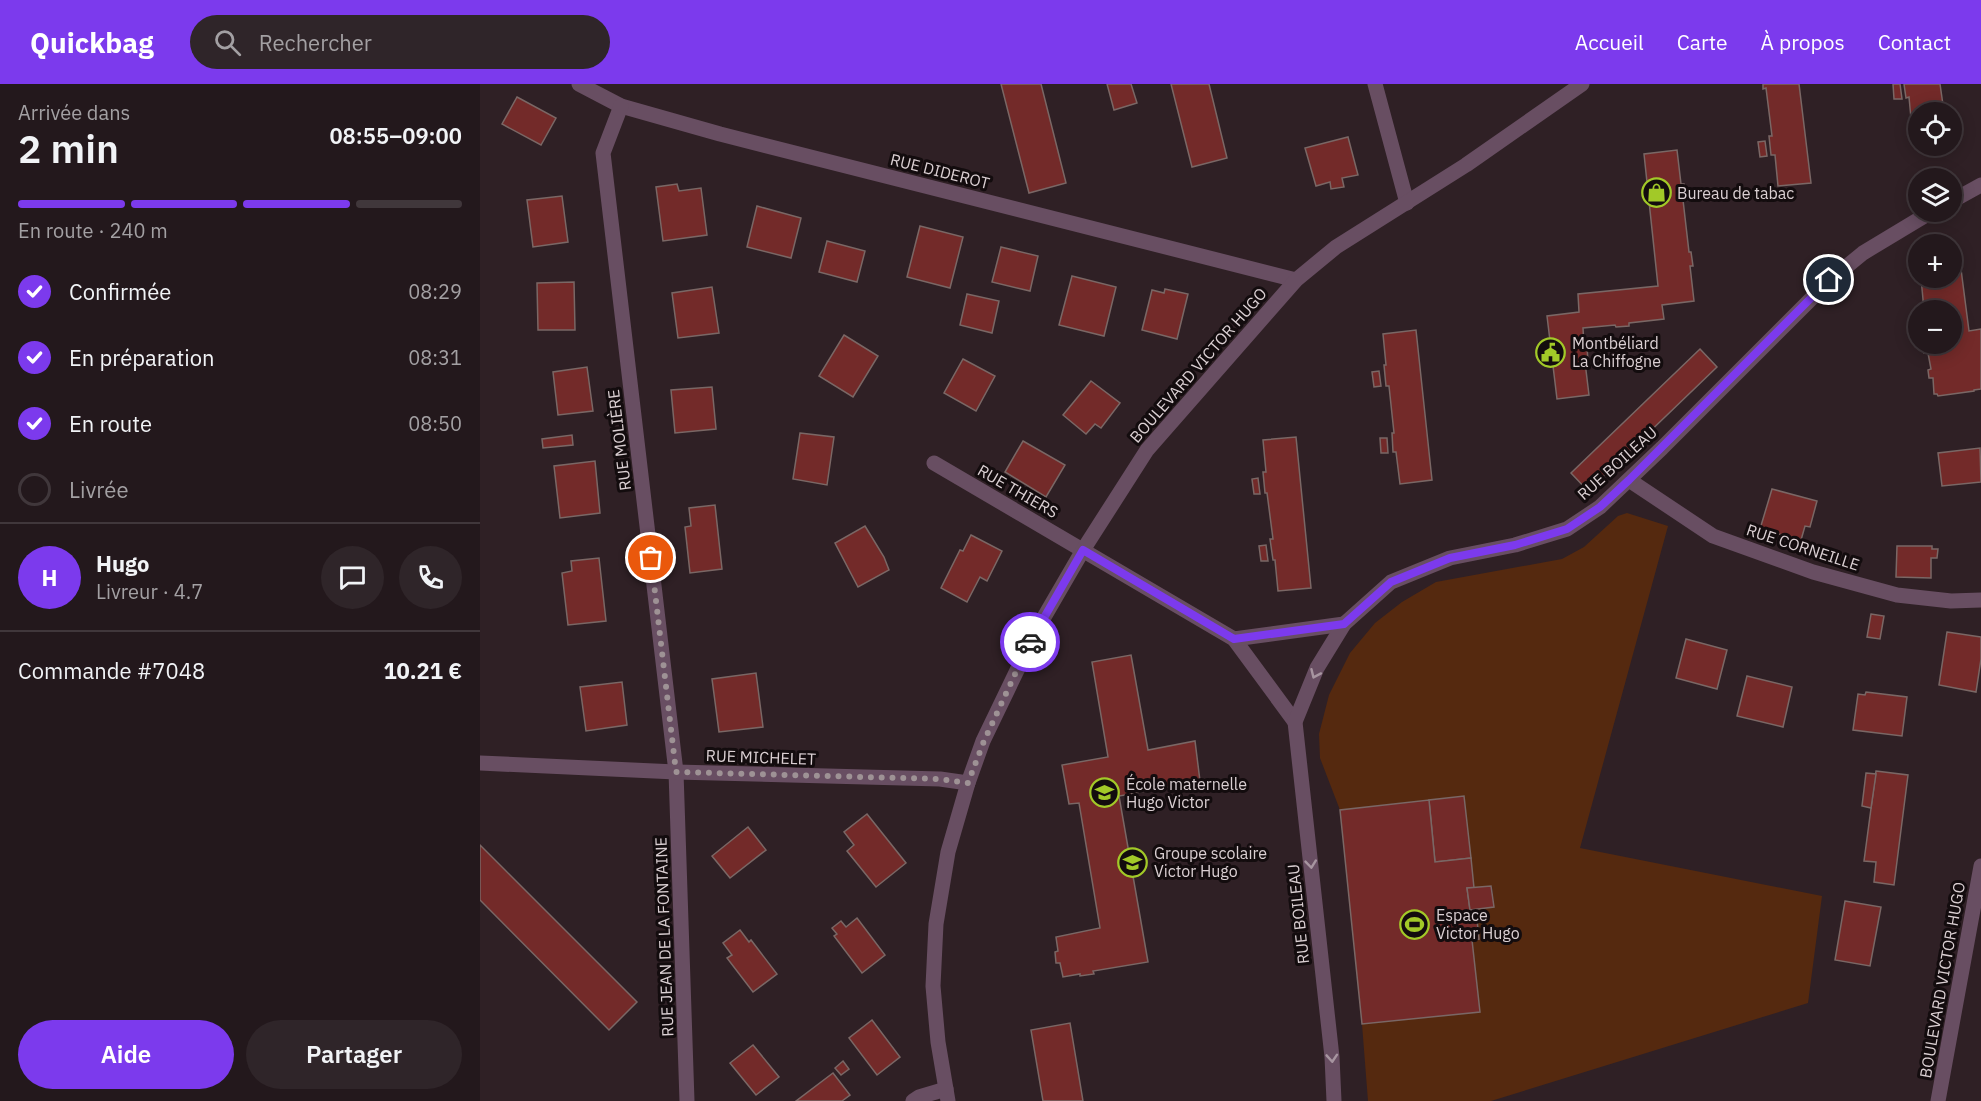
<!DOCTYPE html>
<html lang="fr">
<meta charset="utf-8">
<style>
:root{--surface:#23181c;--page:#2f2529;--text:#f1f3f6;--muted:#a3a0a3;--line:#40373b;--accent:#7c3aed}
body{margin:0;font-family:"IBM Plex Sans",sans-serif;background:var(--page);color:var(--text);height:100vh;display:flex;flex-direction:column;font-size:22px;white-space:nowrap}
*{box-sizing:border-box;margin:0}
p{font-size:20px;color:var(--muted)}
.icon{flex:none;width:33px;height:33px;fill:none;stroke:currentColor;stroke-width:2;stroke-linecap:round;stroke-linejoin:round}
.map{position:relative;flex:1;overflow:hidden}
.sheet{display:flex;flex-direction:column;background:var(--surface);width:480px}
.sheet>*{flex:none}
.controls{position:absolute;left:1428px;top:18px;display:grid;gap:12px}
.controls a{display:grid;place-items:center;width:54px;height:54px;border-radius:50%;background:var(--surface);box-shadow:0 3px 15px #0003,0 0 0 2px var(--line);font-size:30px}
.pin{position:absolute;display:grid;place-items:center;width:51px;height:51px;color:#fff;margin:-26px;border:3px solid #fff;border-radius:50%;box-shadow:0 2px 6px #0007}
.courier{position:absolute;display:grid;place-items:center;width:60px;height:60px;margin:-30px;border:4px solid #7c3aed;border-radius:50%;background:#fff;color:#222;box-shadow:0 2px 8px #0007}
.head em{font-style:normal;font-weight:600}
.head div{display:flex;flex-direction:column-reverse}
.head{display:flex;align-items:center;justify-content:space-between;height:102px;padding:0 18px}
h1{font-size:39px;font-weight:600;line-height:45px}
.bar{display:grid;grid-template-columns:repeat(4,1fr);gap:9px 6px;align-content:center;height:72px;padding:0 18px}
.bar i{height:8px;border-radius:4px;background:var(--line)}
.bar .active{background:var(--accent)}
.bar p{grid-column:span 4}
.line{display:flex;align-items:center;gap:15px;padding:0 18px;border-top:2px solid var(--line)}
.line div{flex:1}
.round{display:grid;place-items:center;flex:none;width:63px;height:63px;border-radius:32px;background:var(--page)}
ol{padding:0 18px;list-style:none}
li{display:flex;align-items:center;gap:18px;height:66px}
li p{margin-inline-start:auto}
li .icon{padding:6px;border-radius:50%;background:var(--accent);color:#fff;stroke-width:4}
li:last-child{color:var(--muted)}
li i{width:33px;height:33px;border:3px solid var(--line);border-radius:50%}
.primary-button{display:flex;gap:12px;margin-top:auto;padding:12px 18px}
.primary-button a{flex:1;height:69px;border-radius:36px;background:var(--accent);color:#fff;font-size:24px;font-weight:600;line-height:69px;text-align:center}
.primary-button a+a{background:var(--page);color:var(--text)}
header{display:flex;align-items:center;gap:36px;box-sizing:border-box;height:84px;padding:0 30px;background:var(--accent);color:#fff}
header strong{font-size:28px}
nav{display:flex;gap:33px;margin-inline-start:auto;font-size:21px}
.search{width:420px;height:54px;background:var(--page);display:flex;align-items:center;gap:15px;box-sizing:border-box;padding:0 21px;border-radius:33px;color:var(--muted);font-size:22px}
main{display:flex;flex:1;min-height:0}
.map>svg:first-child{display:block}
.green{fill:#55290f}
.building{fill:#732a29;stroke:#7a6765;stroke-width:1.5}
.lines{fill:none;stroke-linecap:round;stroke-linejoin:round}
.minor{stroke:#684e62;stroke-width:15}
.oneway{stroke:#a795a0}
.done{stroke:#9e9295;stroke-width:6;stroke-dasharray:0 10.8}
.route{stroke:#7c3aed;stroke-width:8}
.labels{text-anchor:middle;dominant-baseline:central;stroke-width:6;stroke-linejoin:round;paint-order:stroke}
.street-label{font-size:16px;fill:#dacfd2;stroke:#130c0e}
.poi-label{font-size:16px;fill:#dacfd2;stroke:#130c0e;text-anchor:start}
</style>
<header>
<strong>Quickbag</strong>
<div class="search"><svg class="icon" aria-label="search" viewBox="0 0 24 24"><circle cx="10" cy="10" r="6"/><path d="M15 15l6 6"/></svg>Rechercher</div>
<nav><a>Accueil</a><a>Carte</a><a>À propos</a><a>Contact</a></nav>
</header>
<main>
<section class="sheet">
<div class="head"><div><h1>2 min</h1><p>Arrivée dans</p></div><em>08:55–09:00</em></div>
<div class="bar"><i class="active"></i><i class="active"></i><i class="active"></i><i></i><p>En route · 240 m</p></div>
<ol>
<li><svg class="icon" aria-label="check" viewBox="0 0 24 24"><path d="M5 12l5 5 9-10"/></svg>Confirmée<p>08:29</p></li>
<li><svg class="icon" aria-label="check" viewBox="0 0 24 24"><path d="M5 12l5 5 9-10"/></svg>En préparation<p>08:31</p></li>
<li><svg class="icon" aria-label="check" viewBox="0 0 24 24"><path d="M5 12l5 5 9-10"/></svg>En route<p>08:50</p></li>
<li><i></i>Livrée</li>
</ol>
<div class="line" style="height:108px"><b class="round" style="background:var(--accent);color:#fff">H</b><div><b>Hugo</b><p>Livreur · 4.7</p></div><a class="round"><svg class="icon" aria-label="chat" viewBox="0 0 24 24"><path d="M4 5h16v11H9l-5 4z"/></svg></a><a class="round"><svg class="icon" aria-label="phone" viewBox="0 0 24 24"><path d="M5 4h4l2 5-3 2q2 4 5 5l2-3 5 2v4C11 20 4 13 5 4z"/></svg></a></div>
<div class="line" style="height:78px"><div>Commande #7048</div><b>10.21 €</b></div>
<div class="primary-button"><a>Aide</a><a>Partager</a></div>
</section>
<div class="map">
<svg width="1501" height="1017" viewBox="0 0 1501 1017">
<rect width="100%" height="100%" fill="#2f2025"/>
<polygon class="green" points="1147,429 1188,442 1100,764 1342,812 1328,919 1011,1017 888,1017 882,940 1000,927 992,856 999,855 996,826 1014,823 1012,802 994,804 984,712 860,726 840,674 839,650 849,611 870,569 895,539 922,518 956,498 1082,475 1104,463 1138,432"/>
<g class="building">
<polygon points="521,0 561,0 586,99 549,109"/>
<polygon points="627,0 651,0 657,19 634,26"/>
<polygon points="691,0 729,0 747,74 712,83"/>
<polygon points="1283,0 1319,0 1331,99 1298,102 1295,71 1291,71 1289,52 1292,52 1286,4 1283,5"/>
<polygon points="1413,0 1420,0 1422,15 1414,15"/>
<polygon points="1424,0 1460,0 1464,28 1438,28 1438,44 1432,45 1429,13 1426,14"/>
<polygon points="37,13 76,34 61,61 22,40"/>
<polygon points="868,53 878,91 862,94 864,103 851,105 850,98 836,102 825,64"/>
<polygon points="1285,57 1287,72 1280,73 1278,58"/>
<polygon points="1197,66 1201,100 1204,100 1205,115 1203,116 1209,168 1211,168 1213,182 1210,182 1214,217 1182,221 1184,235 1149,239 1149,242 1136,243 1135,241 1103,244 1104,263 1107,263 1108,277 1105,278 1109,311 1077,315 1067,232 1099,228 1098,210 1178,202 1164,70"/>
<polygon points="197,100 199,107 221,104 227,151 183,157 176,103"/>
<polygon points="82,112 88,158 53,163 47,116"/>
<polygon points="277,122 321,134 311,174 267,163"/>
<polygon points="440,142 483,153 470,204 427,193"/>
<polygon points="347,157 385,167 377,198 339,188"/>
<polygon points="1478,162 1489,247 1501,245 1501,305 1494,306 1494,307 1458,312 1457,310 1454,310 1453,294 1449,294 1448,286 1451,285 1448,269 1444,269 1443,260 1472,260 1472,226 1444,226 1441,194 1472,194 1472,163"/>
<polygon points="521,163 558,172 550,207 512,198"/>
<polygon points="592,192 636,203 624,252 579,241"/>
<polygon points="94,198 95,246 58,246 57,199"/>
<polygon points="232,203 239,249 198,254 192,209"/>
<polygon points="685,205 708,210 697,255 662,246 672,206 684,209"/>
<polygon points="487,210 519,217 512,249 480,241"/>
<polygon points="936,246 952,396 920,400 916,368 913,368 912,349 914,349 909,302 906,302 904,281 906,281 903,250"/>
<polygon points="364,251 398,272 373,313 339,292"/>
<polygon points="1220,265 1237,283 1108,407 1091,389"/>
<polygon points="483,275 515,292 496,327 464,309"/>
<polygon points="107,283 113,327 78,331 73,288"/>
<polygon points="899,287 901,302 894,303 892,288"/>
<polygon points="611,297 640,319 621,344 615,340 606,350 583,331"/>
<polygon points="232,303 236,345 195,349 191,306"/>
<polygon points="320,349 354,353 347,401 313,395"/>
<polygon points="92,351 93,361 63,364 62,355"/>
<polygon points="816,353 831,504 798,507 795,476 793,476 790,455 793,455 787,409 785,409 783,388 786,388 783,356"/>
<polygon points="900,354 907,354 908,369 901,369"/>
<polygon points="543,357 585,381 566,413 525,388"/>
<polygon points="1500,364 1501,398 1462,402 1458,369"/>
<polygon points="115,377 120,429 80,434 74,382"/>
<polygon points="778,394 780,410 774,410 772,395"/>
<polygon points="1292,405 1337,417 1330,443 1325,442 1321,456 1280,445"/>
<polygon points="235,421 242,485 210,489 205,443 211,442 209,424"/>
<polygon points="385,442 404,473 409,486 378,503 355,459"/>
<polygon points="491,451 522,467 507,497 500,493 487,518 461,504 480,466 483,467"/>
<polygon points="786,461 788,477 781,477 779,462"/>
<polygon points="1417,462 1452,462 1452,465 1458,465 1457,474 1451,474 1451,494 1416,493"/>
<polygon points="119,474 126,537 88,541 82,489 92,487 91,477"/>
<polygon points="1391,530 1404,532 1400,555 1387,553"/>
<polygon points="1467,548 1501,553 1501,575 1496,608 1459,601"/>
<polygon points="1206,555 1247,566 1237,605 1196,594"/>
<polygon points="651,571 668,666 715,657 720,697 639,712 668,878 613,887 614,890 600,892 600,890 583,893 580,879 576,879 575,868 578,867 576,853 620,844 599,719 589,720 582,681 628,673 612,578"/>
<polygon points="276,589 283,643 239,648 232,595"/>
<polygon points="1267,592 1312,603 1303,643 1257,632"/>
<polygon points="142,598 147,641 106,647 100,603"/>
<polygon points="1386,608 1427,613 1422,652 1373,646 1378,610 1385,611"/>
<polygon points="1396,687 1428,691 1414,801 1394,798 1396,778 1384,777"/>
<polygon points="1386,689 1396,690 1391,724 1382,722"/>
<polygon points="984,712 991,774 955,778 949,716"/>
<polygon points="949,716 955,778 991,774 994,804 987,804 990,826 996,826 999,855 992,856 1000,928 882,940 860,726"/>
<polygon points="387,730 426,779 396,803 367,767 374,761 364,748"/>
<polygon points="268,743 286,766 250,794 232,772"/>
<polygon points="0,761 157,918 129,946 0,816"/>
<polygon points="1011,802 1014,823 990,826 987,804"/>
<polygon points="1365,817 1401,823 1390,882 1355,876"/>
<polygon points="377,834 405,871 382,889 354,852 357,850 352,844 361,837 366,843"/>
<polygon points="260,846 269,858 271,856 297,890 273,908 247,874 252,871 243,859"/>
<polygon points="392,936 420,973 397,991 369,954"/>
<polygon points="590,939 603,1017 563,1017 551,946"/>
<polygon points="273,961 299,993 276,1011 250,979"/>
<polygon points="363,977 369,985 361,991 355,984"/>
<polygon points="353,989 370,1011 362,1017 316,1017"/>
</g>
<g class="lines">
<g class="minor">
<polyline points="99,0 141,22 240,50 816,196"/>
<polyline points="895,0 927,119"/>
<polyline points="141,22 123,69 196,688 207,1017"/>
<polyline points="1472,117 1501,101"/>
<polyline points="454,379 754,555 815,638"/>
<polyline points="1149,396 1233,452 1333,488 1417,511 1471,517 1501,516"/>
<polyline points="754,555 864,540"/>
<polyline points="0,679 196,688 460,695 488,699"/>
<polyline points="433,1017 439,1013 466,1005"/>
<polyline points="468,1017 458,958 453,902 456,840 468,768 488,699 503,657 556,547 603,466 667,366 816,196 856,163 986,81 1102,0"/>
<polyline points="854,1017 852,973 815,638 837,584 864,540 911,498 970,474 1035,461 1087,445 1120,423 1182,364 1349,197 1383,169 1451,128"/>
<polyline points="1458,1017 1501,782"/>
</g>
</g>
<defs><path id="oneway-chevron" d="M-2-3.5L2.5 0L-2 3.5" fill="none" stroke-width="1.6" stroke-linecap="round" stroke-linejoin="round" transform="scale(1.5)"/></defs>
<g class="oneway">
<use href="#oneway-chevron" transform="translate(835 590) rotate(114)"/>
<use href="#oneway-chevron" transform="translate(831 780) rotate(84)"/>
<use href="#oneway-chevron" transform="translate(852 974) rotate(86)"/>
</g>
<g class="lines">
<polyline class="done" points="171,474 196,688 460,695 488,699 504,657 550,558"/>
<polyline class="route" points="550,558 603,466 754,555 864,540 911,498 970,474 1035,461 1087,445 1120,423 1149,396 1349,196"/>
</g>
<defs>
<symbol id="shop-ring" viewBox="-11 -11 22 22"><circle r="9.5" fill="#130c0e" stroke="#a2c928" stroke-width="1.5"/><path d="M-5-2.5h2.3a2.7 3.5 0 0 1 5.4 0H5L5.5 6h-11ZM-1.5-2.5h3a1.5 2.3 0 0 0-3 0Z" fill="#a2c928"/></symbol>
<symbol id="civic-ring" viewBox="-11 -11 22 22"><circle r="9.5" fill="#130c0e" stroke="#a2c928" stroke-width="1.5"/><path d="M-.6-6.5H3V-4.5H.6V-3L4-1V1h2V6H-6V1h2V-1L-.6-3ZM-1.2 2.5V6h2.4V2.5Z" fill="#a2c928"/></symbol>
<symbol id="school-ring" viewBox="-11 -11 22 22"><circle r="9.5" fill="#130c0e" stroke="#a2c928" stroke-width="1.5"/><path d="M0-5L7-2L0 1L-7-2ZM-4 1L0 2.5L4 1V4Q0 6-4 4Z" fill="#a2c928"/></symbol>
<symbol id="stadium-ring" viewBox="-11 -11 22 22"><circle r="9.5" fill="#130c0e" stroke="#a2c928" stroke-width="1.5"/><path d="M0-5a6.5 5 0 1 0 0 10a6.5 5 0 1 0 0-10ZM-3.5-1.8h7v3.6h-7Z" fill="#a2c928"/></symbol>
</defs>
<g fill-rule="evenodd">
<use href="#shop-ring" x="1160" y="92" width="33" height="33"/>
<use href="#civic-ring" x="1054" y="252" width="33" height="33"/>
<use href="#school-ring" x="608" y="692" width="33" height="33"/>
<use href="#school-ring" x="636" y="762" width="33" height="33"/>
<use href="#stadium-ring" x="918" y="824" width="33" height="33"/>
</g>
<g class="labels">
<g class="street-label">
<text transform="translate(460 87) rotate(14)">RUE DIDEROT</text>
<text transform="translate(718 281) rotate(-49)">BOULEVARD VICTOR HUGO</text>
<text transform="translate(139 356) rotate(-97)">RUE MOLIÈRE</text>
<text transform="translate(1137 379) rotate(-42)">RUE BOILEAU</text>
<text transform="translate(538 407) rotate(30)">RUE THIERS</text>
<text transform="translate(1323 463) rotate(18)">RUE CORNEILLE</text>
<text transform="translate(281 673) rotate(2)">RUE MICHELET</text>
<text transform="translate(818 830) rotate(-96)">RUE BOILEAU</text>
<text transform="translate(184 853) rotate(-92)">RUE JEAN DE LA FONTAINE</text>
<text transform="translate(1462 896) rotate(-80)">BOULEVARD VICTOR HUGO</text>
</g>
<g class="poi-label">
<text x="1197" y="109">Bureau de tabac</text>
<text x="1092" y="259">Montbéliard<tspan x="1092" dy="18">La Chiffogne</tspan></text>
<text x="646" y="700">École maternelle<tspan x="646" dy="18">Hugo Victor</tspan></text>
<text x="674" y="769">Groupe scolaire<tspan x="674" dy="18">Victor Hugo</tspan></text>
<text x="956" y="831">Espace<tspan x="956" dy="18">Victor Hugo</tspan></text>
</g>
</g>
</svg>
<div class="controls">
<a><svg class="icon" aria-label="locate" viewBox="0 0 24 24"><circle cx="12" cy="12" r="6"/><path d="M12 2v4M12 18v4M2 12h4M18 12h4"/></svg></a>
<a><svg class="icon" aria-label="layers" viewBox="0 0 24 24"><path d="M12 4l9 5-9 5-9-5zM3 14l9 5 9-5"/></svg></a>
<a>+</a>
<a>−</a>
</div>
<div class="pin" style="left:171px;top:474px;background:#ea580c"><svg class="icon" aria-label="bag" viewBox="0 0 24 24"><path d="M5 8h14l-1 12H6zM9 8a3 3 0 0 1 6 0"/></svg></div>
<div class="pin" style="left:1349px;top:196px;background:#1f2937"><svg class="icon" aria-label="home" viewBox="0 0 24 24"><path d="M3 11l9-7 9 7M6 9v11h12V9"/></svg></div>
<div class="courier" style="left:550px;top:558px"><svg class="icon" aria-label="car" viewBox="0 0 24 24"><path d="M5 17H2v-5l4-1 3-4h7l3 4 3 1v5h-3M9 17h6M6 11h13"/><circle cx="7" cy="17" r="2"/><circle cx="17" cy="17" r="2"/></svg></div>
</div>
</main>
